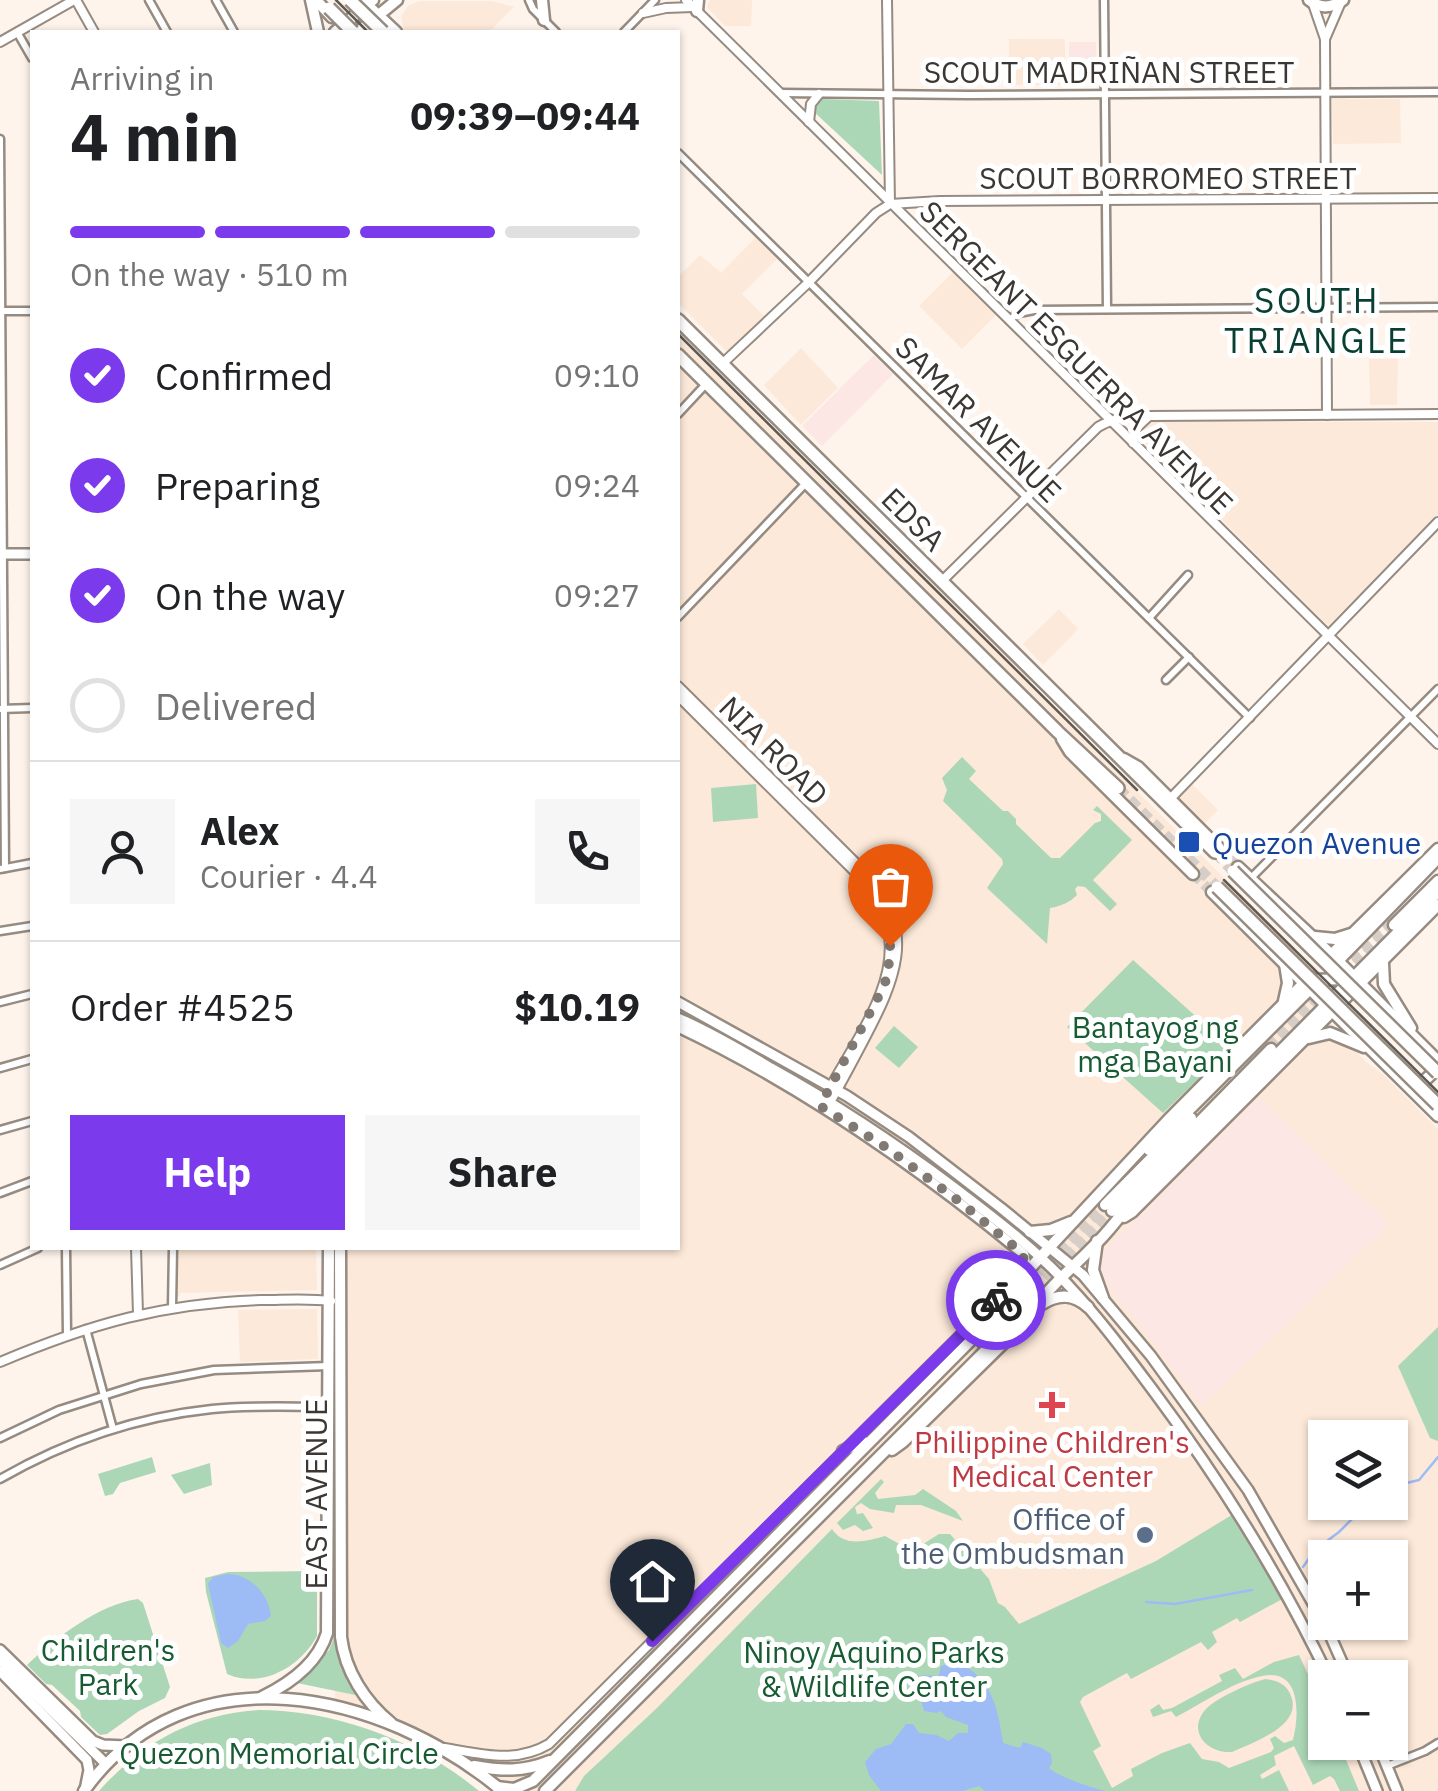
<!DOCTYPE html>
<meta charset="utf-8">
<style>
:root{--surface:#fff;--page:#f6f6f6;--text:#202124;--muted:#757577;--line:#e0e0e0;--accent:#7c3aed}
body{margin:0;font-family:"IBM Plex Sans",sans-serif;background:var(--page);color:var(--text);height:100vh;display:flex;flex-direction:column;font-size:38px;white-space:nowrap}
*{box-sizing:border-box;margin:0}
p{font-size:32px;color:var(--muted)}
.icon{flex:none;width:55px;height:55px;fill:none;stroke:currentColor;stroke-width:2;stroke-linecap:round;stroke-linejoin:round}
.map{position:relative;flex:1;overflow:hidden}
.sheet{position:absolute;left:30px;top:30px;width:650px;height:1220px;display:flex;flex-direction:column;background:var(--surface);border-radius:0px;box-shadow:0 2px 8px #0004}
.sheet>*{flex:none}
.tools{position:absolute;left:1308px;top:1420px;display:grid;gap:20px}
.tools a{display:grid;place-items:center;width:100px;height:100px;border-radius:0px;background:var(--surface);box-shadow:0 2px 8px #0004;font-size:50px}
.pin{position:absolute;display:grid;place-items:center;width:85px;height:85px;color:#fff;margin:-102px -42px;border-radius:50% 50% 50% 0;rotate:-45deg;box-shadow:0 0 10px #0007}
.pin .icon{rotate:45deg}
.courier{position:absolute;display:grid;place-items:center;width:100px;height:100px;margin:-50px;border:8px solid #7c3aed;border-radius:50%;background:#fff;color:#222;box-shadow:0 2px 12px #0007}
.summary em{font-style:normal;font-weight:700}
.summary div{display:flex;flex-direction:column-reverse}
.summary{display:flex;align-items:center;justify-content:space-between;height:170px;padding:0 40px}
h1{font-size:65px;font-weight:700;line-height:75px}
.bar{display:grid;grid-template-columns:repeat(4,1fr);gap:15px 10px;align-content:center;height:120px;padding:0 40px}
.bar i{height:12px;border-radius:8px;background:var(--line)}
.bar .selected{background:var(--accent)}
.bar p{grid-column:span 4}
.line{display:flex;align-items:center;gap:25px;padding:0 40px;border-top:2px solid var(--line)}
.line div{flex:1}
.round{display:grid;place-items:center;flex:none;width:105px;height:105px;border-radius:0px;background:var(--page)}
ol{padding:0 40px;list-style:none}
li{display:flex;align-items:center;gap:30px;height:110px}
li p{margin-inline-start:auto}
li .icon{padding:10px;border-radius:50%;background:var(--accent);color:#fff;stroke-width:4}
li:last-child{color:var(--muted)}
li i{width:55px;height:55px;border:5px solid var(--line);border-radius:50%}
.cta{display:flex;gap:20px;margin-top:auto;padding:20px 40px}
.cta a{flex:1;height:115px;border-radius:0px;background:var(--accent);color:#fff;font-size:40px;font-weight:700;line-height:115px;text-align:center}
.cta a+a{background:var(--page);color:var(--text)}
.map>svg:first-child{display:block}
.built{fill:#fce9d9;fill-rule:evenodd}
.industrial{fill:#fce7e4}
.education{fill:#fee7db}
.green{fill:#acd7b7}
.water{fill:#9dbbf5}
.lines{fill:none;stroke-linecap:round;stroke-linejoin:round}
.stream{stroke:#9dbbf5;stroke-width:2.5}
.primary-tunnel{stroke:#d7cec7;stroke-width:10;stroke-dasharray:10 5;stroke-linecap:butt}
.trunk-tunnel{stroke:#d7cec7;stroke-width:11;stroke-dasharray:11 5.5;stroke-linecap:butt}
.minor-casing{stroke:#968b81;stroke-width:11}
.tertiary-casing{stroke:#968b81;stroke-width:12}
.secondary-casing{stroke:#968b81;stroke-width:14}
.primary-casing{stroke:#968b81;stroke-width:15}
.trunk-casing{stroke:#968b81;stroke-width:16}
.minor{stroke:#fff;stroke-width:6}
.tertiary{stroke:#fff;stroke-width:8}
.secondary{stroke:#fff;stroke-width:9}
.primary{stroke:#fff;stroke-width:10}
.trunk{stroke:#fff;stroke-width:11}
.tram{stroke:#605a55;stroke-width:2.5}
.trunk-bridge-casing{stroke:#968b81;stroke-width:16;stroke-linecap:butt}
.trunk-bridge{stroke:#fff;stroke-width:11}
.done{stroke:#807974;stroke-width:10;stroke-dasharray:0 18}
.route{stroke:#7c3aed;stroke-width:12}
.transit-dot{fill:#1a4fb4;stroke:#fff;stroke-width:4}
.health-dot{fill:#e0444e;stroke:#fff;stroke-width:4}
.service-dot{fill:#5c6f8a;stroke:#fff;stroke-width:4}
.labels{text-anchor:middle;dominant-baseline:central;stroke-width:10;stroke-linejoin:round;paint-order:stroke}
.street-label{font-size:30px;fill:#3c3733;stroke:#fff}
.transit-label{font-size:30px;fill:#164399;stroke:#fff;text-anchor:start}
.park-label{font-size:30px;fill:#165b32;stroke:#fff}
.health-label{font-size:30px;fill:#be3a42;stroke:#fff}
.service-label{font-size:30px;fill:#4e5e75;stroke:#fff;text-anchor:end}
.quarter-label{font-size:35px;letter-spacing:2.5px;fill:#083f30;stroke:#fff}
</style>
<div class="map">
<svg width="1438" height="1791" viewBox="0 0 1438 1791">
<rect width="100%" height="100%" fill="#fef4ec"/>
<g class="built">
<polygon points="710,0 752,0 751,26 725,26 707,7"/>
<polygon points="419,1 492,1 514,7 489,32 404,32 401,16 408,6"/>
<rect x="1009" y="39" width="56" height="46"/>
<polygon points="1332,99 1400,99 1401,143 1333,144"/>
<polygon points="755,238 777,259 742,294 765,317 729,354 678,303 678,277 700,255 721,273"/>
<polygon points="953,272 996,315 962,349 919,306"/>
<path d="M678,337l26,25 3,-1 324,319 -3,3 302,300 -18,19 54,60 17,12 55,55v662h-936l-61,-43 -106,-42 -4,-458h347zM1325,1438h65v64h-65zM1325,1558h65v64h-65zM1325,1678h65v64h-65z"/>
<polygon points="801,348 838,388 801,425 764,385"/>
<polygon points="1369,359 1398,359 1397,405 1370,405"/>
<polygon points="1150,421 1438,422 1438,514 1328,626 1140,438 1144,426"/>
<polygon points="1059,609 1078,629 1043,665 1023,644"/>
<polygon points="1191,783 1218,810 1203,825 1178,798"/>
<polygon points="174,1248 316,1248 317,1290 180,1293 180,1296 174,1297"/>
<polygon points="317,1309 318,1359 240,1362 238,1310"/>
</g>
<g class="industrial">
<polygon points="1069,42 1096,42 1097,85 1069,86"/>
<polygon points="874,355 893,374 822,446 802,426"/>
<polygon points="1259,1097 1390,1224 1202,1406 1107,1283 1102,1272 1101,1259 1106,1249"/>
</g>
<polygon class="education" points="1225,1522 1295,1643 1325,1704 1325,1742 1343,1743 1364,1791 1110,1791 1006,1628 1107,1581 1156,1561"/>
<g class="green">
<polygon points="822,99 879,101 882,175 813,111"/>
<path d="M962,757l14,14 -7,8 34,32h5l8,8v5l35,34h9l35,-35 6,-2v-7l-8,-4 4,-4 35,34 -39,40 24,24 -7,7 -25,-24 -7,-1 -3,3 2,6c-8,8 -16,11 -27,13l-3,36 -60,-56 16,-24 -1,-5 -59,-58 4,-11 -5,-12z"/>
<polygon points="756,784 758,818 713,822 711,788"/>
<polygon points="1133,960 1231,1048 1163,1113 1067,1027"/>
<polygon points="894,1026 918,1047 899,1068 875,1048"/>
<polygon points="1438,1327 1438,1441 1430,1438 1398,1366"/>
<polygon points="152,1457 156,1472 120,1483 113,1494 105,1496 98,1474"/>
<polygon points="210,1463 212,1485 184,1494 171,1475"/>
<polygon points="881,1479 884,1482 875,1493 878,1499 915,1495 923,1489 956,1511 963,1521 921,1505 896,1505 894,1513 870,1509 861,1503 855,1507 857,1514 863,1513 873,1528 863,1531 855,1525 843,1530 837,1523"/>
<path d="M1235,1513l51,84 -46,25 -3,-4 -25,14 5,10 -9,8 -7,-8 -70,37 -4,-6 -44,24 -3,5 21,44 -8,5 19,37 21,-12 -2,-7 31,-16 28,-10 12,16 17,3 10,6 42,-16 3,-4 -4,-9 5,-3 9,7 9,-3c6,-24 9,-72 -31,-64 -30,6 -59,27 -86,41l-5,-6 -18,6 -3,-7 9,-6 4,6 9,-2 50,-27 -3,-6 16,-7 8,11 31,-17 25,-7 26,56v31l14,1 20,48h-19l-6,-12 -4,-3 -17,9 -19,-39 -20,10 2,9 -16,10 2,4 17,-9 10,21h-714l9,-15 74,-69 174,-178c13,19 34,12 53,7l27,15 27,-17h11l39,45 9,24 7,4 14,17 137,-63z"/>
<path d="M317,1571v65c-17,31 -55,53 -90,38l-21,-82 -1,-14 23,-6z"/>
<path d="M138,1599l5,4 27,84 -5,11 -26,13 -32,23 -7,1 -19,-18 -1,-6 -28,-26 -6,-1 -19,-19c27,-26 72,-61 111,-66z"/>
<polygon points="335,1635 341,1658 360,1696 297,1683 329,1650"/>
<path d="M1265,1679c12,1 22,5 26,17 12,30 -39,47 -59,56 -25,2 -46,-21 -26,-43 10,-11 44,-26 59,-30z"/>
<path d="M258,1710c78,0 161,31 221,81h-380c42,-48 94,-77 159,-81z"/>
</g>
<g class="water">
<path d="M227,1574c23,0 41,19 44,42l-6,5 -17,3 -10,17 -10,7 -7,-5 -13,-59 5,-7z"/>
<path d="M958,1662c34,17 40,46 45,81l17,5 3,-6 19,6 9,6 1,9 -3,5c8,8 45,21 57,23h-121l-6,-5 -16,5h-82l-12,-16 -4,-13 11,-13 15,-5 15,-20h7l6,9 17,2 13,6 9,-8h10v-8l-22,-8 -5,-6 -5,2 -12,-2 -5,-18 -2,-14 6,-4 16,1 2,-10z"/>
</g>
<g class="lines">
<g class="stream">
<polyline points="1390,1487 1419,1480 1438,1457"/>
<polyline points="1303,1567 1315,1550 1339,1532 1369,1502"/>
<polyline points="1146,1602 1175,1604 1252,1590"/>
</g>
<g class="primary-tunnel">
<polyline points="1219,848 1238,867"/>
<polyline points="1193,874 1212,892"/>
<polyline points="1339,968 1387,919"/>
<polyline points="1265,1043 1320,987"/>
<polyline points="1271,1049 1394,925"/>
<polyline points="996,1315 1105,1205"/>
<polyline points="1004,1322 1112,1211"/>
</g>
<g class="trunk-tunnel">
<polyline points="1118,788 1217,887"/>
<polyline points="1215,852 1233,871"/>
</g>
<defs>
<g id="minor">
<polyline points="149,0 167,32"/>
<polyline points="216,0 234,32"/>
<polyline points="529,0 533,9 556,32"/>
<polyline points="1104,0 1107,309"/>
<polyline points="17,32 32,58"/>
<polyline points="624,32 655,0"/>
<polyline points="780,93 968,95 1438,92"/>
<polyline points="0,139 5,868"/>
<polyline points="678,153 1250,718"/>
<polyline points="0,311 32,311"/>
<polyline points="1009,320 1019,313 1034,310 1438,307"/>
<polyline points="678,414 706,384"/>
<polyline points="678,617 806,483"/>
<polyline points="1149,618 1188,575"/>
<polyline points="1166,680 1189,657"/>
<polyline points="0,709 32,708"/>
<polyline points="0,869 32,863"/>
<polyline points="1250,879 1438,689"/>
<polyline points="0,931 32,926"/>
<polyline points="0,1002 32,994"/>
<polyline points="0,1068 32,1059"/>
<polyline points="0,1130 32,1121"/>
<polyline points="0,1193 32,1181"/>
<polyline points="66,1248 67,1334"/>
<polyline points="0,1265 38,1248"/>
<polyline points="172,1308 173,1248"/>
<polyline points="86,1329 113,1429"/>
<polyline points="0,1438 59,1410 141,1384 214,1370 329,1366"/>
<path d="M0,1479c66,-38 136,-62 212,-70 38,-4 79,-2 117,-2"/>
<polyline points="1387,1766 1425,1751 1438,1743"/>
</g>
<g id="tertiary">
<polyline points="76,0 94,32"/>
<polyline points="686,0 1438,744"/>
<polyline points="887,0 890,204"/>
<polyline points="1313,4 1325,39 1327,415"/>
<polyline points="643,13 666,8 693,7"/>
<polyline points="1325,39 1341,2"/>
<polyline points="0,42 74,0"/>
<polyline points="809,122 811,104 819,94"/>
<polyline points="722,364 809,282 876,213 890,204 940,201 1438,198"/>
<polyline points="1133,443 1135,429 1149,416"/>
<path d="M942,581l156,-154c17,-10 32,-10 51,-11l289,-2"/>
<path d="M678,686l193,192c46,54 23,104 -5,158 -12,23 -24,46 -37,68"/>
<path d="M678,696l184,183c67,75 -3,151 -39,222"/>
<polyline points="1170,799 1438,522"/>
<polyline points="136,1248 138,1314"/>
<path d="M0,1362c90,-38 163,-59 261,-62 23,0 47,-2 70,1"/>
<path d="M445,1748c36,6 70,16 104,-4l442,-440"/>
</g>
<g id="secondary">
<polyline points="0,554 32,554"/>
<polyline points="678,1002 847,1096 909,1137 1001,1208 1083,1275 1151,1356 1248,1490 1326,1626 1349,1678"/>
<path d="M678,1018c32,14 63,32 93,50 65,36 125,76 184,120 40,31 81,61 115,99 31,33 58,70 85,106 67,90 126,184 174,285"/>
<path d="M678,1027c124,59 236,137 342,224l4,4 3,16"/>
<polyline points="0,1650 93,1741 103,1745 127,1746"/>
<polyline points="0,1660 106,1764"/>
<polyline points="0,1671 87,1760 89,1770 85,1790"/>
<polyline points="1357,1742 1377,1791"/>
<polyline points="1377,1742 1397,1791"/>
</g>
<g id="primary">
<polyline points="311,0 318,32"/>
<polyline points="316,0 332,17"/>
<polyline points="362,0 396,32"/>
<polyline points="542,0 544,20"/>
<path d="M1309,0c11,9 23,8 34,0"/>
<polyline points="697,11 698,0"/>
<polyline points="335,32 373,0"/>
<polyline points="358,32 397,0"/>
<polyline points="1062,739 1070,752 1193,874"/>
<polyline points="1124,759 1138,767 1219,848"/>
<polyline points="1238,867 1338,961 1438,1061"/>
<polyline points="1212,892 1438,1116"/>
<polyline points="1394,925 1438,881"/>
<polyline points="1315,937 1335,939 1351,934"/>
<polyline points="1329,957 1438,849"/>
<polyline points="1383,963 1384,984 1411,1028"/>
<polyline points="1334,965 1438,858"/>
<polyline points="1311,980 1349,979"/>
<polyline points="1284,1001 1288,983 1285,964"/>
<polyline points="1309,1038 1330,1033 1364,1047"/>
<polyline points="1418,1094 1421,1084 1438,1068"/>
<polyline points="1149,1150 1314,985"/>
<polyline points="1105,1205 1191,1118"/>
<polyline points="1112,1211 1271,1049"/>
<polyline points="1124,1217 1132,1212 1438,905"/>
<polyline points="1030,1232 1051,1230 1071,1222"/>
<polyline points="1097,1241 1093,1270 1103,1298"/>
<path d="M340,1248l1,389c4,34 24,65 50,86"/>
<path d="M1042,1304c17,-11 32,-10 46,3"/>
<polyline points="979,1323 1170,1118 1310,977"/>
<polyline points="983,1343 1004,1322"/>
<polyline points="892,1450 903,1442 1027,1320"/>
<polyline points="843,1451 863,1441"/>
<path d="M262,1697c27,-13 56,-34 65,-64l2,-385"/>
<path d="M474,1766c28,5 49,6 76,-5"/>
<polyline points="497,1787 514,1789 533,1781 996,1315"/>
<path d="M84,1791c104,-145 298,-100 417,-1"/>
<path d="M545,1791l467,-467c18,-11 31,-28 46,-43 24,-24 51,-47 69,-75l311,-314"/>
</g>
<g id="trunk">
<polyline points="678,320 1215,852"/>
<polyline points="678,355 1058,732 1118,788"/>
</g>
</defs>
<use href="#minor" class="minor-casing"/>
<use href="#tertiary" class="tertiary-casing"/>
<use href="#secondary" class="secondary-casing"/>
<use href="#primary" class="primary-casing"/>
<use href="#trunk" class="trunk-casing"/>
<use href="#minor" class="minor"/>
<use href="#tertiary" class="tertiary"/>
<use href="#secondary" class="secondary"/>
<use href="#primary" class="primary"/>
<use href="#trunk" class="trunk"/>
<g class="tram">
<polyline points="336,0 368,32"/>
<polyline points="678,334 1137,790"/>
<polyline points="1224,880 1438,1092"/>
</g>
<defs>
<g id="trunk-bridge">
<polyline points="350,0 383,32"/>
<polyline points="329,8 353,32"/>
<polyline points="1233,871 1438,1073"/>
<polyline points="1217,887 1438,1105"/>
</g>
</defs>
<use href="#trunk-bridge" class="trunk-bridge-casing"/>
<use href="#trunk-bridge" class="trunk-bridge"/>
</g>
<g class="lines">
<polyline class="done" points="890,946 888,974 883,988 820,1106 887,1148 960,1202 1022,1253 1027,1270 996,1300"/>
<polyline class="route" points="652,1641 996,1300"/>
</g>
<rect class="transit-dot" x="1177" y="830" width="24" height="24" rx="5"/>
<path class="health-dot" d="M1047 1390h10v10h10v10h-10v10h-10v-10h-10v-10h10z"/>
<circle class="service-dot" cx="1145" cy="1535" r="10"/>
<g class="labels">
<g class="street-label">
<text x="1109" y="71">SCOUT MADRIÑAN STREET</text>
<text x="1168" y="177">SCOUT BORROMEO STREET</text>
<text transform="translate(1077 357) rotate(45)">SERGEANT ESGUERRA AVENUE</text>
<text transform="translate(979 419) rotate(45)">SAMAR AVENUE</text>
<text transform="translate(914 519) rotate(45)">EDSA</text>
<text transform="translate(774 750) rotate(45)">NIA ROAD</text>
<text transform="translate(315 1494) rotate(-90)">EAST AVENUE</text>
</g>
<g class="transit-label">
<text x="1212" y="842">Quezon Avenue</text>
</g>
<g class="park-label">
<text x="1155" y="1026">Bantayog ng<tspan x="1155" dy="34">mga Bayani</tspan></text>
<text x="108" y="1649">Children's<tspan x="108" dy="34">Park</tspan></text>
<text x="874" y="1651">Ninoy Aquino Parks<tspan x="874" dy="34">&amp; Wildlife Center</tspan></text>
<text x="279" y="1752">Quezon Memorial Circle</text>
</g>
<g class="health-label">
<text x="1052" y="1441">Philippine Children's<tspan x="1052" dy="34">Medical Center</tspan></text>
</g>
<g class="service-label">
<text x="1125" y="1518">Office of<tspan x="1125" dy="34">the Ombudsman</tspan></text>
</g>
<g class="quarter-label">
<text x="1317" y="300">SOUTH<tspan x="1317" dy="40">TRIANGLE</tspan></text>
</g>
</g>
</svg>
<div class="tools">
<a><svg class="icon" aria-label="layers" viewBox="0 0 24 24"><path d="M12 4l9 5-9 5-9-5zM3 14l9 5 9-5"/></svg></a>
<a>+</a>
<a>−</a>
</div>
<div class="pin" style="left:890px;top:946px;background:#ea580c"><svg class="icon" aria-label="bag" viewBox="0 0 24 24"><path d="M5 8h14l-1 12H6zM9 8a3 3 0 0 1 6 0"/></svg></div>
<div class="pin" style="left:652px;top:1641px;background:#1f2937"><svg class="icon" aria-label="home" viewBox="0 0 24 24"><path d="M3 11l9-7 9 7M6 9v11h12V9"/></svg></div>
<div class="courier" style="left:996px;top:1300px"><svg class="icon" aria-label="bike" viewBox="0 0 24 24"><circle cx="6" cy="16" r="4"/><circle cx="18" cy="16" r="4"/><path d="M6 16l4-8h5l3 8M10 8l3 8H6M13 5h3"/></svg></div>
<section class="sheet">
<div class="summary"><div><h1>4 min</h1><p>Arriving in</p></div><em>09:39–09:44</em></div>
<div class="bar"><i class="selected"></i><i class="selected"></i><i class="selected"></i><i></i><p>On the way · 510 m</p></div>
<ol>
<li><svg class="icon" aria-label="check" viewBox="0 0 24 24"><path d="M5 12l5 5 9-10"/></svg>Confirmed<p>09:10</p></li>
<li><svg class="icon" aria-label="check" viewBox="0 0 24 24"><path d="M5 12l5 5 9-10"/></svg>Preparing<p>09:24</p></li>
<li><svg class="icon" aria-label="check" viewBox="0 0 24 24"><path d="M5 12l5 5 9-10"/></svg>On the way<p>09:27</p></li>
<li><i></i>Delivered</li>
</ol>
<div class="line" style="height:180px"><a class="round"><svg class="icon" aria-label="person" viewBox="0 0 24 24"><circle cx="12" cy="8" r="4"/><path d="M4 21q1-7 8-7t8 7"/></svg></a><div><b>Alex</b><p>Courier · 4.4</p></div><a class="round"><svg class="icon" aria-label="phone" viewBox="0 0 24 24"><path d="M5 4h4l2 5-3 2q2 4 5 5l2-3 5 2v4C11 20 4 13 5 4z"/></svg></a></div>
<div class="line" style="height:130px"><div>Order #4525</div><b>$10.19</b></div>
<div class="cta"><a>Help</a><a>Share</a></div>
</section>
</div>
